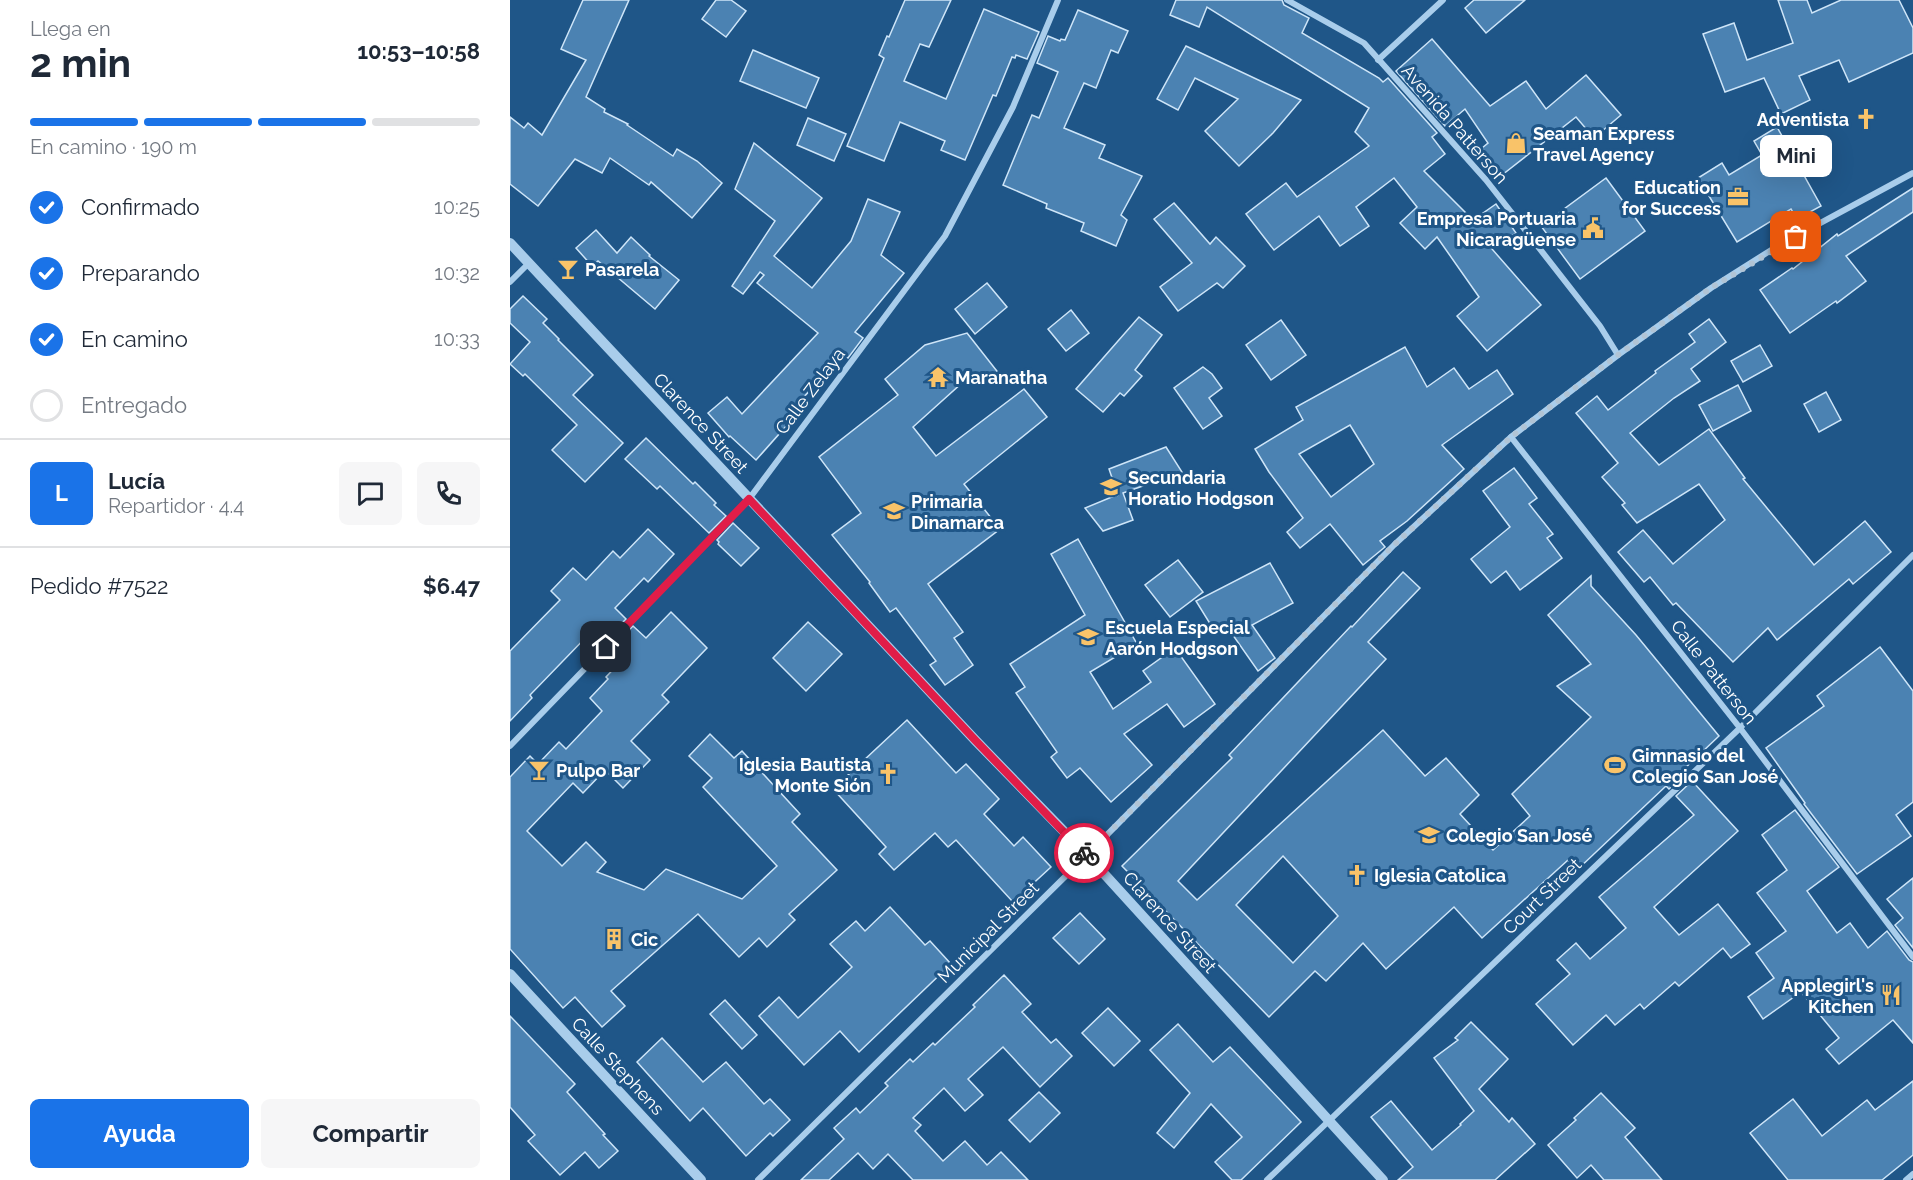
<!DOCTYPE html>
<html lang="es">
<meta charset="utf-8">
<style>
:root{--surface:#fff;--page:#f6f6f7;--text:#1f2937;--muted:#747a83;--line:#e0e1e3;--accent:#1a73e8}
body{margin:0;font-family:Raleway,sans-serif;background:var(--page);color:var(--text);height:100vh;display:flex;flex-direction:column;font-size:22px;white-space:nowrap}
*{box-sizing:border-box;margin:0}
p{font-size:20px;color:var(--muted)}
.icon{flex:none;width:33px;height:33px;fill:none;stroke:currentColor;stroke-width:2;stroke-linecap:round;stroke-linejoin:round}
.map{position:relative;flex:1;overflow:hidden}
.sheet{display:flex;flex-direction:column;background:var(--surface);width:510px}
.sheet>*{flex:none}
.pin{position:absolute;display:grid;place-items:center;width:51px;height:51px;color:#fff;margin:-26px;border-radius:12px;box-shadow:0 3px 9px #0006}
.courier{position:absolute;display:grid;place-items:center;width:60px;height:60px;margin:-30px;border:4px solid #e11d48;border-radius:50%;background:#fff;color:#222;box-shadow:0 2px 8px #0007}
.bubble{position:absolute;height:42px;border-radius:9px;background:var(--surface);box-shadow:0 6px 24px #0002;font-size:20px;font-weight:700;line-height:42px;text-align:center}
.headline em{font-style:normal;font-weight:700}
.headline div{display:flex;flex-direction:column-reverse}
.headline{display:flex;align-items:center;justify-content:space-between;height:102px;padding:0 30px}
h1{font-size:39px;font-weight:700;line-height:45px}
.bar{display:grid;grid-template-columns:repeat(4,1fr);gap:9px 6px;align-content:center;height:72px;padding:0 30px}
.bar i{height:8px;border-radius:4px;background:var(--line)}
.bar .on{background:var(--accent)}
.bar p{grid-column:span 4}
.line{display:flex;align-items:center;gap:15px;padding:0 30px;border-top:2px solid var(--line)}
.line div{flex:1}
.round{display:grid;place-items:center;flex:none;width:63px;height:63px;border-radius:9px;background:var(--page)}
ol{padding:0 30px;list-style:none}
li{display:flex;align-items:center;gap:18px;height:66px}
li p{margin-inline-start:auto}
li .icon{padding:6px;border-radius:50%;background:var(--accent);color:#fff;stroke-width:4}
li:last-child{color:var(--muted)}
li i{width:33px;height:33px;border:3px solid var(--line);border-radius:50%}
.action{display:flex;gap:12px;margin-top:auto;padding:12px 30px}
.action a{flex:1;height:69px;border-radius:9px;background:var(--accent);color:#fff;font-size:24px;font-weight:700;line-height:69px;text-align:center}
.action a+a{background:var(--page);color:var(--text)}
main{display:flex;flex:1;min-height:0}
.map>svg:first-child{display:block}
.building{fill:#4b82b2;stroke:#cee5f8;stroke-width:1.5;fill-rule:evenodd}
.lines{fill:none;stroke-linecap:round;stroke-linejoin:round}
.minor{stroke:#a9cdeb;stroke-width:6}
.tertiary{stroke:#a9cdeb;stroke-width:10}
.done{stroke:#b1c4d5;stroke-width:6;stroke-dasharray:0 10.8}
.route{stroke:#e11d48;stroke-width:8}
.labels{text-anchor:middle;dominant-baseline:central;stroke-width:6;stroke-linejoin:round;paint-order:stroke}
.poi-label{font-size:18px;font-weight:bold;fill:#fff;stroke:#1f5688;text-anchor:start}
.street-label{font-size:18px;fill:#fff;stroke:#1f5688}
</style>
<main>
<section class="sheet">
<div class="headline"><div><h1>2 min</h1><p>Llega en</p></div><em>10:53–10:58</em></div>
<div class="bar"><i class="on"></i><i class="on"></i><i class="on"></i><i></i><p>En camino · 190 m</p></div>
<ol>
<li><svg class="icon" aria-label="check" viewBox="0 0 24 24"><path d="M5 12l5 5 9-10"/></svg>Confirmado<p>10:25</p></li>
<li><svg class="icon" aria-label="check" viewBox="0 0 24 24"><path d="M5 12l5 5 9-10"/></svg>Preparando<p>10:32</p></li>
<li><svg class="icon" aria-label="check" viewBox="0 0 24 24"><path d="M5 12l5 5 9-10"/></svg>En camino<p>10:33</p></li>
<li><i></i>Entregado</li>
</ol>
<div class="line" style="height:108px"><b class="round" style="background:var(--accent);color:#fff">L</b><div><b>Lucía</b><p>Repartidor · 4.4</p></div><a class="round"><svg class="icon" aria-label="chat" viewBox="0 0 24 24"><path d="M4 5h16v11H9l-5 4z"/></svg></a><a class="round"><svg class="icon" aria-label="phone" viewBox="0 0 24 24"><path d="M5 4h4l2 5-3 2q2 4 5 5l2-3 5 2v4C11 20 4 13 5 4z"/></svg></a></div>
<div class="line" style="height:78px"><div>Pedido #7522</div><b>$6.47</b></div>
<div class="action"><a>Ayuda</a><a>Compartir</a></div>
</section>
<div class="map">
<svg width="1403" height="1180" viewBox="0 0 1403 1180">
<rect width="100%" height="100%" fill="#1f5688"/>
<g class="building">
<polygon points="73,0 119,0 76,97 95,109 94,112 118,124 117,125 163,156 167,149 187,161 212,183 182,218 141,182 139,185 100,158 92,173 65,159 28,206 0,184 0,117 14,128 18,123 32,135 76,60 51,49"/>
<polygon points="206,0 221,0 236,11 216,37 192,19"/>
<polygon points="395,0 441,0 419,47 410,44 394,81 436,99 474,9 529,32 517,59 506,55 505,58 502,57 486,96 483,95 455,160 431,150 435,141 390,122 374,161 337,146 374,58 369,55 377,36 379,37"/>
<polygon points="666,0 772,0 774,5 799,18 792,33 869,78 873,82 878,78 927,133 922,137 935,154 914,171 963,220 986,204 1006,233 982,249 1031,305 977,351 947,316 969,297 927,237 915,249 890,223 907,207 884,178 846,207 859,226 830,246 809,216 764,250 736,214 776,183 787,197 859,146 845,132 859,108 697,7 689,27 660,15"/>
<polygon points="964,0 1015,0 976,33 955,8"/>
<polygon points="1268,0 1297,0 1302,13 1331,0 1389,0 1403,28 1403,53 1339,82 1329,60 1289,76 1300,100 1271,114 1254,78 1215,92 1193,34 1224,23 1237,60 1283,43"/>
<polygon points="568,10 618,31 608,53 601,50 586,88 574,83 554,128 595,145 589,158 632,176 611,215 617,220 606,246 571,231 574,223 536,208 537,204 493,185 522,115 529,118 548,72 527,63 538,36 550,41 551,39 555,40"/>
<polygon points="922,39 980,106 1016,81 1036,109 1076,75 1111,115 1084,138 1066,117 992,175 972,148 978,143 955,109 935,126 886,71"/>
<polygon points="676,46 791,100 763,133 729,166 695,131 728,99 685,78 668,110 647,99"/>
<polygon points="243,50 309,78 296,108 230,81"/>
<polygon points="298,118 336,134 324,161 287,145"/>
<polygon points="1267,127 1311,206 1287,219 1281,209 1227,242 1188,178 1212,163 1219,175 1252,155 1244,141"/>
<polygon points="244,143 312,198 264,256 302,288 341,241 358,199 390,212 371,255 394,273 345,332 353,338 338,358 334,355 289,402 294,406 246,460 220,436 219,437 198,413 217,397 232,414 308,333 247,283 254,275 250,272 233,294 222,286 265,221 225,189"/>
<polygon points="1096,178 1135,231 1070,279 1031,226"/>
<polygon points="1403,188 1403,212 1336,256 1356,281 1327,303 1326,301 1280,333 1250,290 1282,268 1283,269 1327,234 1328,236"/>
<polygon points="664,203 700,244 706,237 735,266 713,288 707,283 668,311 650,287 682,263 644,219"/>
<polygon points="86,230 107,253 121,237 140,255 139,256 169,280 145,309 88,261 82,266 66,248"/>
<polygon points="477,283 497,307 465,334 445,309"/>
<polygon points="13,296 37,319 33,323 49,339 48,340 83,375 63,395 113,443 75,482 42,450 67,425 15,374 13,376 0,364 20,342 0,323 0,309"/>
<polygon points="561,310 579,333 556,351 538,329"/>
<polygon points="629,317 652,335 625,370 632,376 614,396 610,393 593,412 566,389"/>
<polygon points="1199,319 1216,342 1181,369 1190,381 1164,398 1120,433 1149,465 1199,429 1235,478 1233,479 1304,565 1355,521 1381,552 1343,584 1339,579 1267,640 1258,628 1223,662 1166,603 1163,605 1140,577 1134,582 1108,552 1133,530 1163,564 1215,520 1189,484 1127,523 1112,505 1115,503 1092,477 1108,463 1066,413 1087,396 1098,410 1146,373 1145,371 1185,342 1179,334"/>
<polygon points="771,320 796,355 761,380 736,345"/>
<polygon points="457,333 490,375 452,383 403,427 426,456 514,389 537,417 454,484 490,529 418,584 453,632 444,638 463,665 435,685 420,665 426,661 386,608 380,612 359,583 360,582 322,535 351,513 309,457 388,395 375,379 415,345"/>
<polygon points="1250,345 1262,366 1233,382 1221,361"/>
<path d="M895,347l22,40 27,-19 15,21 28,-19 16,24 -71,51 22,24 -57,52 -27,20 5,6 -22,18 -33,-41 -30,24 -13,-16 16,-14 -34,-46 -14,-23 48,-29 -7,-13zM840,425l24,39 -43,33 -32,-43z"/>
<polygon points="693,367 702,374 712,388 699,398 712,416 693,429 664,388"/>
<polygon points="1228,385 1241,411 1203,431 1189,405"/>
<polygon points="1316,392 1331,420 1309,432 1294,404"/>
<polygon points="136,438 183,484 185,482 206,503 204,505 216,516 199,533 150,486 147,489 115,459"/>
<polygon points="656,447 672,472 613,493 623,520 593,531 575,508 609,494 608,495 599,469"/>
<polygon points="1004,468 1027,498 1019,504 1043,534 1037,538 1052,558 1010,590 996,571 981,583 961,559 1000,527 973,491"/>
<polygon points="223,523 249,548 231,566 208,544 209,542 207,540"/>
<polygon points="138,529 164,554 138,582 134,578 105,608 116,619 93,642 82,631 20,695 22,698 0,721 0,651 50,600 41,591 63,568 76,580 103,551 110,558"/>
<polygon points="568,539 627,644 580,672 603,709 641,682 633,671 665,648 705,704 674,727 657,704 614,734 642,765 601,802 570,768 557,778 541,757 547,752 506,693 515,687 500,664 575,615 541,554"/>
<polygon points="668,560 693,592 660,617 635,585"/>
<polygon points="760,563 783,603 742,625 765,658 748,671 718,628 707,635 686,601"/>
<path d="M893,572l17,16 -52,54 18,17 -208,222 19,19 186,-170 42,46 21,-18 33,37 -19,19 33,36 37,-34 -18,-22 79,-77 -34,-31 34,-22 -43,-49 43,-39v10l45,49 83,101 -37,35 3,3 -16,15 -3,-3 -89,84 -9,-10 -86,78 -28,-31 -68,62 -23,-26 -37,38 -11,-10 -46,46 -147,-151 110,-108 -3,-3 122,-129 1,1zM773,856l55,60 -45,47 -57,-58z"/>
<polygon points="161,612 197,648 152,695 159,702 121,741 140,760 113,788 95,770 73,793 63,783 17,831 52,866 76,842 96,862 87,872 134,890 156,869 232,899 267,866 193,787 202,778 179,756 200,734 224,758 232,751 290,814 282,822 327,870 279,914 285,920 257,947 249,938 229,957 188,914 101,991 115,1006 92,1027 65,997 53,1008 0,949 0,777 20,756 28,764 49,742 56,749 92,711 80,698 98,679 96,677 112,660 101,649 123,626 136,638"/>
<polygon points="298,622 332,654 296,691 263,658"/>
<polygon points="1370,647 1403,691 1403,802 1386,815 1401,836 1347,874 1294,804 1295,803 1256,748 1314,706 1307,696"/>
<polygon points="397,720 446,773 456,764 489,799 474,814 504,846 513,837 541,867 503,902 446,840 438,847 425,833 384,870 369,854 376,847 323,789"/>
<polygon points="1182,781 1228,831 1144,907 1169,935 1208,904 1240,944 1221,958 1213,948 1169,986 1165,982 1134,1009 1130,1004 1105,1025 1096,1015 1063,1045 1026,1004 1060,974 1047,960 1066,943 1080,959 1116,928 1089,897 1184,815 1166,796"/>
<polygon points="1285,810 1329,867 1297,891 1327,933 1340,923 1358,948 1377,931 1399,960 1403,962 1403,1043 1383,1020 1329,1064 1316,1049 1329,1038 1291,992 1253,1019 1238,997 1264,978 1246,953 1276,931 1247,893 1277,870 1252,835"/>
<polygon points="1403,878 1403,948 1385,925 1393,918 1377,899"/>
<polygon points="380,907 415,945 420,941 441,964 349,1052 330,1031 294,1065 249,1016 269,997 288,1018 342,967 320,944 346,921 355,931"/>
<polygon points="570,913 595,939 569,964 543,938"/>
<polygon points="494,975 521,1004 512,1012 541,1043 546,1039 562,1056 530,1087 493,1047 458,1079 473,1095 455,1111 434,1088 403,1118 411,1125 405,1131 433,1161 455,1141 477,1165 491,1152 518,1180 403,1180 378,1154 363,1169 348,1153 319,1180 291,1180 334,1139 324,1128 346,1108 350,1113 378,1086 375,1083 400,1059 403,1062 423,1043 425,1045 465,1007 463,1005"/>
<polygon points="215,1000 247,1035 232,1049 200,1014"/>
<polygon points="598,1008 630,1041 604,1066 572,1033"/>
<polygon points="0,1016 65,1084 57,1092 95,1134 93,1135 108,1151 89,1168 75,1152 50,1175 18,1141 25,1135 0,1107"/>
<polygon points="961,1022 998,1059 969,1089 999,1122 1002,1118 1025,1144 985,1180 888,1180 903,1167 861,1117 881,1101 922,1150 951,1125 950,1124 964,1111 924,1058 948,1040 945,1038"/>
<polygon points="668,1024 703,1062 720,1047 791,1122 731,1180 722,1180 705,1162 732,1137 701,1104 664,1148 647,1133 680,1093 640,1050"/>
<polygon points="152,1038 193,1082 216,1062 254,1104 260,1099 280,1120 263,1136 260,1133 236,1156 193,1108 180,1121 127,1062"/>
<polygon points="1403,1081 1403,1155 1372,1180 1278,1180 1240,1133 1283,1099 1312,1136 1357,1100 1365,1110"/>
<polygon points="529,1092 550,1113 520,1142 499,1120"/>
<polygon points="1091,1093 1125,1128 1115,1137 1152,1180 1094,1180 1081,1165 1067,1178 1038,1145 1066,1120 1064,1118"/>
</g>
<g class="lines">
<g class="minor">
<polyline points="777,0 854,43 976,180 1090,326 1108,355"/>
<polyline points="868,60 933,0"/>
<polyline points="0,282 19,263"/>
<polyline points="1001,437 1230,728 1403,957"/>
<polyline points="0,746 239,499 435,236 503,107 548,0"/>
<polyline points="248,1180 577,855 884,545 1001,437 1108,355 1201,288 1266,247 1403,173"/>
<polyline points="757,1180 1230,728 1403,555"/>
<polyline points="1396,1180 1403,1174"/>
</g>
<g class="tertiary">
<polyline points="0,243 466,741 577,855 873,1180"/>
<polyline points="0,974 191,1180"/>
</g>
</g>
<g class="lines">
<polyline class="done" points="574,853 577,855 884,545 1001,437 1108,355 1201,288 1286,237"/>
<polyline class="route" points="96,647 239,499 466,741 574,853"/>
</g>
<defs>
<symbol id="church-bare" viewBox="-9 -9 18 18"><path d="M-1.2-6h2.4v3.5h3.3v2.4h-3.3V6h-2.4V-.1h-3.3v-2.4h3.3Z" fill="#f9c369" stroke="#1f5688" stroke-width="2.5" paint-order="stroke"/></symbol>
<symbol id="shop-bare" viewBox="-9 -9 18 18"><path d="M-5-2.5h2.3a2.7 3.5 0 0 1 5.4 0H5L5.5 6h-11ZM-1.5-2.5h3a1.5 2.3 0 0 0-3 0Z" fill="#f9c369" stroke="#1f5688" stroke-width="2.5" paint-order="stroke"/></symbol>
<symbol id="office-bare" viewBox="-9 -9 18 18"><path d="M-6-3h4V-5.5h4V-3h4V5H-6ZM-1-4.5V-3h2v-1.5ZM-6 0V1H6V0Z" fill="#f9c369" stroke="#1f5688" stroke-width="2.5" paint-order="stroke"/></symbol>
<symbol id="civic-bare" viewBox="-9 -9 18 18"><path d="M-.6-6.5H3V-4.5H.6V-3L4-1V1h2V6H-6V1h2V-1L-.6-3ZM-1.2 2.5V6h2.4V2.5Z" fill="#f9c369" stroke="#1f5688" stroke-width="2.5" paint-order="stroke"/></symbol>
<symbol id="bar-bare" viewBox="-9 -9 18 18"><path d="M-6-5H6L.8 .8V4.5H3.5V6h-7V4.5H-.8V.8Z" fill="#f9c369" stroke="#1f5688" stroke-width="2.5" paint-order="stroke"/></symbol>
<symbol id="temple-bare" viewBox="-9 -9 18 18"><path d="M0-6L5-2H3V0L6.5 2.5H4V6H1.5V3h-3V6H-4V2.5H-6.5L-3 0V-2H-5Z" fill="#f9c369" stroke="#1f5688" stroke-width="2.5" paint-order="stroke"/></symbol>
<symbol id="school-bare" viewBox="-9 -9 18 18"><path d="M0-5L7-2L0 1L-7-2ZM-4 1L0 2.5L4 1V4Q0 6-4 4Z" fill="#f9c369" stroke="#1f5688" stroke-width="2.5" paint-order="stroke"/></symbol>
<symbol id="stadium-bare" viewBox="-9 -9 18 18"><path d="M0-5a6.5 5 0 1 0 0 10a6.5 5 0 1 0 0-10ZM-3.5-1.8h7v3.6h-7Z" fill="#f9c369" stroke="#1f5688" stroke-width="2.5" paint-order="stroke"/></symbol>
<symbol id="building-bare" viewBox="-9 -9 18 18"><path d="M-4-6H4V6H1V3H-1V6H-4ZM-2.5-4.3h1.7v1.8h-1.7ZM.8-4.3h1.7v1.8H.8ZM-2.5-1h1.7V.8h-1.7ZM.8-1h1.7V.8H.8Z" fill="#f9c369" stroke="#1f5688" stroke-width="2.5" paint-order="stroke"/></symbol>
<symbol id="restaurant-bare" viewBox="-9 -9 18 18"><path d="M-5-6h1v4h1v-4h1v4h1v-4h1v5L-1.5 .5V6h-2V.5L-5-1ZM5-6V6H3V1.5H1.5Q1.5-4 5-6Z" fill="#f9c369" stroke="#1f5688" stroke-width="2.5" paint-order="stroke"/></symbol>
</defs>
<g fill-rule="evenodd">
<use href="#church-bare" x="1341" y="104" width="30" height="30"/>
<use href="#shop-bare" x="991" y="128" width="30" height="30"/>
<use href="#office-bare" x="1213" y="182" width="30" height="30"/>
<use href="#civic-bare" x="1068" y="213" width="30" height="30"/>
<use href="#bar-bare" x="43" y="254" width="30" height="30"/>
<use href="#temple-bare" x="413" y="362" width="30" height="30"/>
<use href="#school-bare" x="586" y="472" width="30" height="30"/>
<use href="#school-bare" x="369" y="496" width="30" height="30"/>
<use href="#school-bare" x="563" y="622" width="30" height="30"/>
<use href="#stadium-bare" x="1090" y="750" width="30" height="30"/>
<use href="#bar-bare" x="14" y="755" width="30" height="30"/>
<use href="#church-bare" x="363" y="759" width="30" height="30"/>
<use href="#school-bare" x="904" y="820" width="30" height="30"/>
<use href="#church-bare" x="832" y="860" width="30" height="30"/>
<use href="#building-bare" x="89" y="924" width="30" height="30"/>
<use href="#restaurant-bare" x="1366" y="980" width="30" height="30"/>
</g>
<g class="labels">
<g class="poi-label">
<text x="1339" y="119" text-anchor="end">Adventista</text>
<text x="1023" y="133">Seaman Express<tspan x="1023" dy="21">Travel Agency</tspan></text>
<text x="1211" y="187" text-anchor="end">Education<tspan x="1211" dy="21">for Success</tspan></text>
<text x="1066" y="218" text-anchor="end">Empresa Portuaria<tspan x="1066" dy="21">Nicaragüense</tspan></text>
<text x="75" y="269">Pasarela</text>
<text x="445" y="377">Maranatha</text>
<text x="618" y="477">Secundaria<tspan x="618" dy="21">Horatio Hodgson</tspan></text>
<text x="401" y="501">Primaria<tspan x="401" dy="21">Dinamarca</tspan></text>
<text x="595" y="627">Escuela Especial<tspan x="595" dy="21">Aarón Hodgson</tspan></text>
<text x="1122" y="755">Gimnasio del<tspan x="1122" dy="21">Colegio San José</tspan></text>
<text x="361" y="764" text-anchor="end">Iglesia Bautista<tspan x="361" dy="21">Monte Sión</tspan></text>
<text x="46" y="770">Pulpo Bar</text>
<text x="936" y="835">Colegio San José</text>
<text x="864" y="875">Iglesia Catolica</text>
<text x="121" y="939">Cic</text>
<text x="1364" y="985" text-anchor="end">Applegirl's<tspan x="1364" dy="21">Kitchen</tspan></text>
</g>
<g class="street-label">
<text transform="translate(945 124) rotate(49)">Avenida Patterson</text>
<text transform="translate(300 391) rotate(-53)">Calle Zelaya</text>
<text transform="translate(191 423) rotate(47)">Clarence Street</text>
<text transform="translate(1204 672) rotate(52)">Calle Patterson</text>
<text transform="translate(1032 896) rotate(-44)">Court Street</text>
<text transform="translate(660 922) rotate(48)">Clarence Street</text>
<text transform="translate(478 932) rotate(-45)">Municipal Street</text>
<text transform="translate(108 1066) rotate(47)">Calle Stephens</text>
</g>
</g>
</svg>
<div class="pin" style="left:1286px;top:237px;background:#ea580c"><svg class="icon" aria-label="bag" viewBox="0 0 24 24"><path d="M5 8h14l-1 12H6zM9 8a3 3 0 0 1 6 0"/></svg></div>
<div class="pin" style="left:96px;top:647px;background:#1f2937"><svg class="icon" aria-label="home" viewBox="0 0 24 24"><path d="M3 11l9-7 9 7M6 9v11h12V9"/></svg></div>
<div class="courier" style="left:574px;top:853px"><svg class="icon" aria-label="bike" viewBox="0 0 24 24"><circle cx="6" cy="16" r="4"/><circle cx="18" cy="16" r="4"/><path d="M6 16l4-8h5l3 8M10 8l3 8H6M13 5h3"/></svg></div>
<div class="bubble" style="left:1250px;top:135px;width:72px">Mini</div>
</div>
</main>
